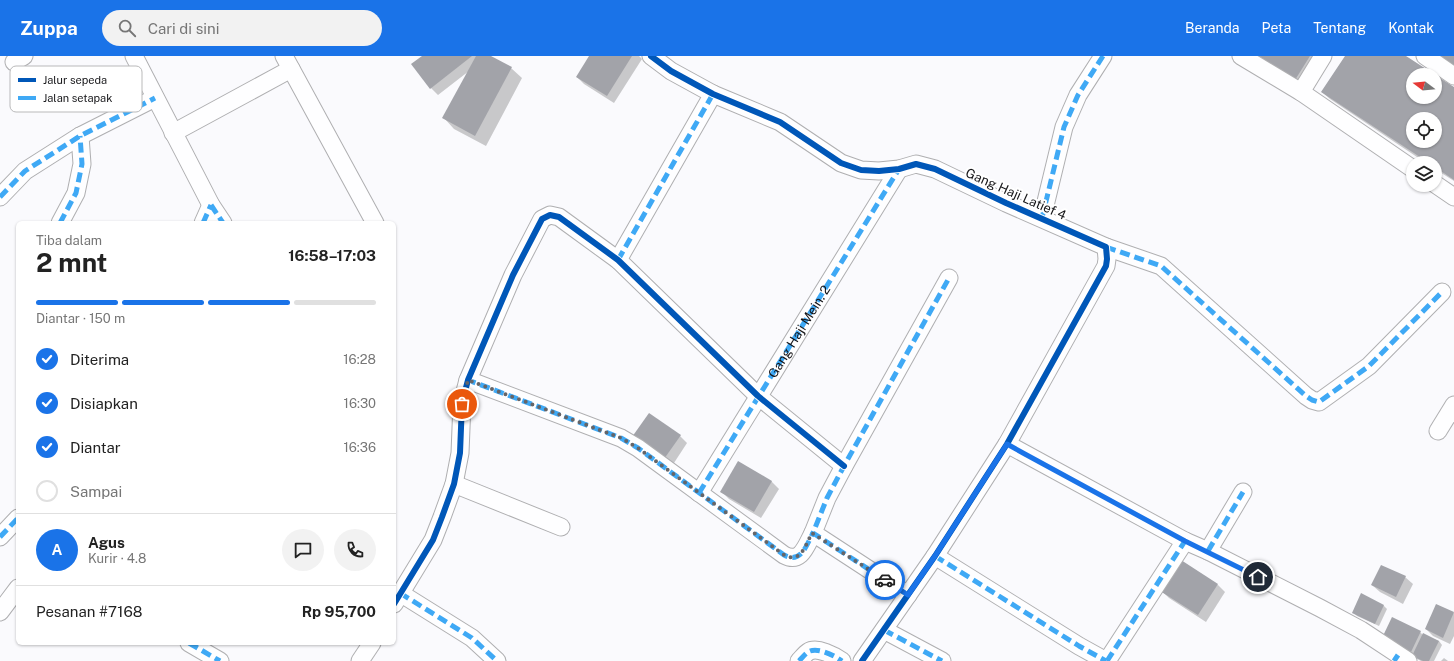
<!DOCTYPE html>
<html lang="id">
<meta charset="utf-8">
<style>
:root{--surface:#fff;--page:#f2f2f2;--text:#222;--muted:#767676;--line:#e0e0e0;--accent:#1a73e8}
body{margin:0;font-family:"Public Sans",sans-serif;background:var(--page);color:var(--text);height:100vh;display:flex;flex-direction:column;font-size:15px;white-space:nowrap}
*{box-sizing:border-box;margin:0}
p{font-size:13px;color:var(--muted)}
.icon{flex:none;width:22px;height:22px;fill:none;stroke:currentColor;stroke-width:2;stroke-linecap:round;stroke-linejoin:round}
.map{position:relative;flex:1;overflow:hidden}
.panel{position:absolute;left:16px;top:165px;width:380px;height:424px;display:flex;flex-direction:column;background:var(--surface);border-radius:6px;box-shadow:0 1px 3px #0004}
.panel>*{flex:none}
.needle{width:26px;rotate:286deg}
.controls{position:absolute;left:1406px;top:12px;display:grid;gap:8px}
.controls a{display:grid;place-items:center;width:36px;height:36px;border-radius:50%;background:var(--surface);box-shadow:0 1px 3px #0004;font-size:20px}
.pin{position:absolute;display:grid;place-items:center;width:34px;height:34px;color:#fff;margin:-17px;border:2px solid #fff;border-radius:50%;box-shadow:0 1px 4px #0007}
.courier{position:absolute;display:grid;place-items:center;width:40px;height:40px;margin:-20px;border:3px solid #1a73e8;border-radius:50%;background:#fff;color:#222;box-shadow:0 1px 5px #0007}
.overview em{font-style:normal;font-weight:700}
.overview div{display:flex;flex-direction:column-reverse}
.overview{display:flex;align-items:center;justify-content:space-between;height:68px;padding:0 20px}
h1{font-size:26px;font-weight:700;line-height:30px}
.bar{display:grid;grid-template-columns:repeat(4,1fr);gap:6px 4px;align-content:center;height:48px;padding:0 20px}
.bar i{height:5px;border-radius:3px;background:var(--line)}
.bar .active{background:var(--accent)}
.bar p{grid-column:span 4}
.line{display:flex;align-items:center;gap:10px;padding:0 20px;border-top:1px solid var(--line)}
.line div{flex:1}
.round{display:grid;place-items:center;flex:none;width:42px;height:42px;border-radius:21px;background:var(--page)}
ol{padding:0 20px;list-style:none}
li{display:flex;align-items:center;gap:12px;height:44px}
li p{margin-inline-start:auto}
li .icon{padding:4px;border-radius:50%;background:var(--accent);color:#fff;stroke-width:4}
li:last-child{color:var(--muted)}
li i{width:22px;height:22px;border:2px solid var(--line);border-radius:50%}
header{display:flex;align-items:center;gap:24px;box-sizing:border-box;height:56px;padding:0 20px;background:var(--accent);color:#fff}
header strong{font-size:19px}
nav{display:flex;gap:22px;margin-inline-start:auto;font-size:14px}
.search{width:280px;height:36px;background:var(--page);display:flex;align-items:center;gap:10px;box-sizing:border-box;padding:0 14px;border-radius:22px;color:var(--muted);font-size:15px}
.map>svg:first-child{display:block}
.shadow{fill:#0003;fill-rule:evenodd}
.building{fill:#a2a3a9;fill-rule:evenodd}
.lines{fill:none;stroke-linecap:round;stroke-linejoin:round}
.street-casing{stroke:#afafb1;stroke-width:19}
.street{stroke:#fefeff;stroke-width:17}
.quiet{stroke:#3fa9f5;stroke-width:5;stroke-dasharray:10 5;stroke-linecap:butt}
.cycleway-casing{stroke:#fff;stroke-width:8}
.cycleway{stroke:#0057b8;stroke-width:6}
.done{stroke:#656568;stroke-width:4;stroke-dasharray:0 7.2}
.route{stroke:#1a73e8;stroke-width:5}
.labels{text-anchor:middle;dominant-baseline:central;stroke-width:4;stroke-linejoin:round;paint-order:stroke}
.street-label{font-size:13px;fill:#151518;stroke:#fff}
.key{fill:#fff;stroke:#b9b9ba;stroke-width:1}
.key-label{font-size:11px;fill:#151518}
</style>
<header>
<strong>Zuppa</strong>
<div class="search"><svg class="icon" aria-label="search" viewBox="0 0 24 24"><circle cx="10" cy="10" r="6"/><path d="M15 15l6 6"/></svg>Cari di sini</div>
<nav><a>Beranda</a><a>Peta</a><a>Tentang</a><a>Kontak</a></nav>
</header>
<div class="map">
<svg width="1454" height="605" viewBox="0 0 1454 605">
<rect width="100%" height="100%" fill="#fafafd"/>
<g class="shadow">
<polygon points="424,0 489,0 511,12 522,22 486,90 454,73 444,62 469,15 438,39 431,32"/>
<polygon points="590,0 639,0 642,3 614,47 584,28 577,21"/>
<polygon points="1256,0 1322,0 1303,30"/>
<path d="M1346,0h58l29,19h-20v22h22v-21l19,13v92l-19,-12v-6h-9l-96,-64 -8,-7zM1413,63h22v22h-22z"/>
<polygon points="680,380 687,387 672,410 641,388"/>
<polygon points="771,425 779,433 761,462 729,443 721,435"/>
<polygon points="1405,521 1413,528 1403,548 1380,536 1372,529"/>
<polygon points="1218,529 1225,536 1206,566 1169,542 1162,535"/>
<polygon points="1361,539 1384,550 1387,553 1379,570 1357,560 1353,556"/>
<polygon points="1437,549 1454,557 1454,580 1450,588 1433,580 1426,573"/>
<polygon points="1420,576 1423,579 1439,585 1442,589 1434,605 1421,605 1390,589"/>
<polygon points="1444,602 1448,605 1441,605"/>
</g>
<g class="building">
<polygon points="422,0 472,0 430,33 411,8"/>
<polygon points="476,0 491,0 512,11 475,80 442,62"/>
<polygon points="589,0 632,0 607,40 576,21"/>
<polygon points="1259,0 1310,0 1295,24"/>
<path d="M1345,0h61l48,31v93l-19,-13v-4h-6l-108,-71zM1413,19h22v22h-22zM1413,63h22v22h-22z"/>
<polygon points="1435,0 1454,0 1454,12"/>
<polygon points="649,357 681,379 664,403 632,381"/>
<polygon points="738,405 772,425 754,456 720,436"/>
<polygon points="1181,504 1218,528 1198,559 1160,535"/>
<polygon points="1381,509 1406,520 1396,541 1371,529"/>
<polygon points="1361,537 1384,549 1375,568 1352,557"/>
<polygon points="1436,548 1454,556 1443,582 1425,573"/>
<polygon points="1392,561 1421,575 1411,596 1382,582"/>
<polygon points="1423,577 1439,585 1429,605 1423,605 1412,600"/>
</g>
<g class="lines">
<defs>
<g id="street">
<polyline points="134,0 211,149 223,167"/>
<polyline points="284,0 375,167"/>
<polyline points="651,0 671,15 713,38 780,66 841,107 861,114 879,115 899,113 916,108 935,113 1006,147 1106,191 1107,203 1106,210 1007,388 935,500 862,605"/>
<polyline points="1241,0 1301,36 1413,113"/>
<polyline points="1425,0 1454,20"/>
<polyline points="14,6 24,0"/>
<polyline points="1301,36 1323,0"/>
<polyline points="173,77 291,13"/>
<polyline points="1435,128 1454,141"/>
<polyline points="0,141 25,115 80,80 155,42"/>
<polyline points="1042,162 1064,71 1078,39 1103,0"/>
<polyline points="60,167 76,137 82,108 80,80"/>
<polyline points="203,167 211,149"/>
<polyline points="1106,191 1161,210 1306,340 1312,344 1319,346 1369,310 1442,236"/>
<polyline points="618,204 713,38"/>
<path d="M468,324l153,58 17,10 146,107c17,9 22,-9 29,-22"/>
<polyline points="1438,375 1454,349"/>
<polyline points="1007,388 1185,485 1208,495 1320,552 1361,574 1408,605"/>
<polyline points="454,428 561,471"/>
<polyline points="699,437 899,113"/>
<polyline points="0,481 18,462"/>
<polyline points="1208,495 1243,436"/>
<polyline points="935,500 1079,590 1106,605"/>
<polyline points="400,537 472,582 497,605"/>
<polyline points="908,539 813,477 827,442 844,410 949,222"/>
<polyline points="394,548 433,484 442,461 454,428 460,397 462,347 468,324 513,219 542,163 550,159 559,161 618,204 758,340 844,410"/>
<polyline points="0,556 18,532"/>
<polyline points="884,574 942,605"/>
<polyline points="189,587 220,605"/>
<polyline points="360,605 372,587"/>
<path d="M799,605c3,-3 6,-7 9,-9 9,-6 27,4 34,9"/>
<polyline points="1107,605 1185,485"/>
</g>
</defs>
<use href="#street" class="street-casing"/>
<use href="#street" class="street"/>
<g class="quiet">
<polyline points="0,141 25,115 80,80 155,42"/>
<polyline points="211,149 223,167"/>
<polyline points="1042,162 1064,71 1078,39 1103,0"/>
<polyline points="60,167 76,137 82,108 80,80"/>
<polyline points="203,167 211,149"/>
<polyline points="1106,191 1161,210 1306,340 1312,344 1319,346 1369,310 1442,236"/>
<polyline points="618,204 713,38"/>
<path d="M468,322v2l153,58 17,10 146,107c17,9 22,-9 29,-22"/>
<path id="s1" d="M699,437l200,-324"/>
<polyline points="0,481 18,462"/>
<polyline points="1208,495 1243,436"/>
<polyline points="935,500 1079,590 1106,605"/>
<polyline points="400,537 472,582 497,605"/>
<polyline points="908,539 813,477 827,442 844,410 949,222"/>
<polyline points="884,574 942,605"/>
<polyline points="189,587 220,605"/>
<path d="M799,605c3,-3 6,-7 9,-9 9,-6 27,4 34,9"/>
<polyline points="1107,605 1185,485"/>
<polyline points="1394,605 1398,599"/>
</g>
<defs>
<g id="cycleway">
<polyline points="651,0 671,15 713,38 780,66 841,107 861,114 879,115 899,113 916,108 935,113 1006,147 1106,191 1107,203 1106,210 1007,388 935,500 862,605"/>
<polyline points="394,548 433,484 442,461 454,428 460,397 462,347 468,324 513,219 542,163 550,159 559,161 618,204 758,340 844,410"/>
</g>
</defs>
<use href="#cycleway" class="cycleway-casing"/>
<use href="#cycleway" class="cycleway"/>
</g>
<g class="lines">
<path class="done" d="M462,348l6,-24 153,58 17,10 146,107c17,9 21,-9 28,-22l73,47"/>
<polyline class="route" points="885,524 908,539 935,500 1007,388 1023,397 1185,485 1258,521"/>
</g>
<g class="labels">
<g class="street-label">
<text transform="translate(1016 138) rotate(24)">Gang Haji Latief 4</text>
<text stroke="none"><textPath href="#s1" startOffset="190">Gang Haji Mein. 2</textPath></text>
</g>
</g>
<rect x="10" y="10" width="132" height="46" rx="6" class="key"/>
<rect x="18" y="22" width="18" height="4" fill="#0057b8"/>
<rect x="18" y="40" width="18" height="4" fill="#3fa9f5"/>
<g class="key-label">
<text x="43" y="28">Jalur sepeda</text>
<text x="43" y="46">Jalan setapak</text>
</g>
</svg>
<div class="controls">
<a><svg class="needle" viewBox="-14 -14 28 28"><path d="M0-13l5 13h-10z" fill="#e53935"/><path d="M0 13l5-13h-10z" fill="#767676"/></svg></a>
<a><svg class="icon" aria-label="locate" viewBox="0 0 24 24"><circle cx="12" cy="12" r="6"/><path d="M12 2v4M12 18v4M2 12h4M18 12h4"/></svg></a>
<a><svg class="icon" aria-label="layers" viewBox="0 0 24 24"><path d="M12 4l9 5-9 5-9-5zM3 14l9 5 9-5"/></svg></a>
</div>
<div class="pin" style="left:462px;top:348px;background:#ea580c"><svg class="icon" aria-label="bag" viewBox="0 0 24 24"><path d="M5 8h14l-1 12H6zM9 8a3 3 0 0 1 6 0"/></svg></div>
<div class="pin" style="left:1258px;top:521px;background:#1f2937"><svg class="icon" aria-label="home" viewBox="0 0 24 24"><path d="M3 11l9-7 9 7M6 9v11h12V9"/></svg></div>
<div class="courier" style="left:885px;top:524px"><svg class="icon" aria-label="car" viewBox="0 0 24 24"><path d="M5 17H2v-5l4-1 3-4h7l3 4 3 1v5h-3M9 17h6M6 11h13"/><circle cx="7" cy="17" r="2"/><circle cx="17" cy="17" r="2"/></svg></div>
<section class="panel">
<div class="overview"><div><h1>2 mnt</h1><p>Tiba dalam</p></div><em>16:58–17:03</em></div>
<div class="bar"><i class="active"></i><i class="active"></i><i class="active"></i><i></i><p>Diantar · 150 m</p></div>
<ol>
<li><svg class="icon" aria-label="check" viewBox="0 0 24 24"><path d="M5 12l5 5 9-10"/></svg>Diterima<p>16:28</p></li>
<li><svg class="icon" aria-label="check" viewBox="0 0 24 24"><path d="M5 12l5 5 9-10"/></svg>Disiapkan<p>16:30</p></li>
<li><svg class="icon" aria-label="check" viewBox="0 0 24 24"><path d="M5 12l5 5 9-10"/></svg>Diantar<p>16:36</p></li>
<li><i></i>Sampai</li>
</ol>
<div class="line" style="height:72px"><b class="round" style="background:var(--accent);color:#fff">A</b><div><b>Agus</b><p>Kurir · 4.8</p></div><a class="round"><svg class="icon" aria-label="chat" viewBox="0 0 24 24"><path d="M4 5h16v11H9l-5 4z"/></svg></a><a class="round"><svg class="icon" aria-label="phone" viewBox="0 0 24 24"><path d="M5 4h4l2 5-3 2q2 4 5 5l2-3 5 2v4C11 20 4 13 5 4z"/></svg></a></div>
<div class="line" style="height:52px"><div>Pesanan #7168</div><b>Rp 95,700</b></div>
</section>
</div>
